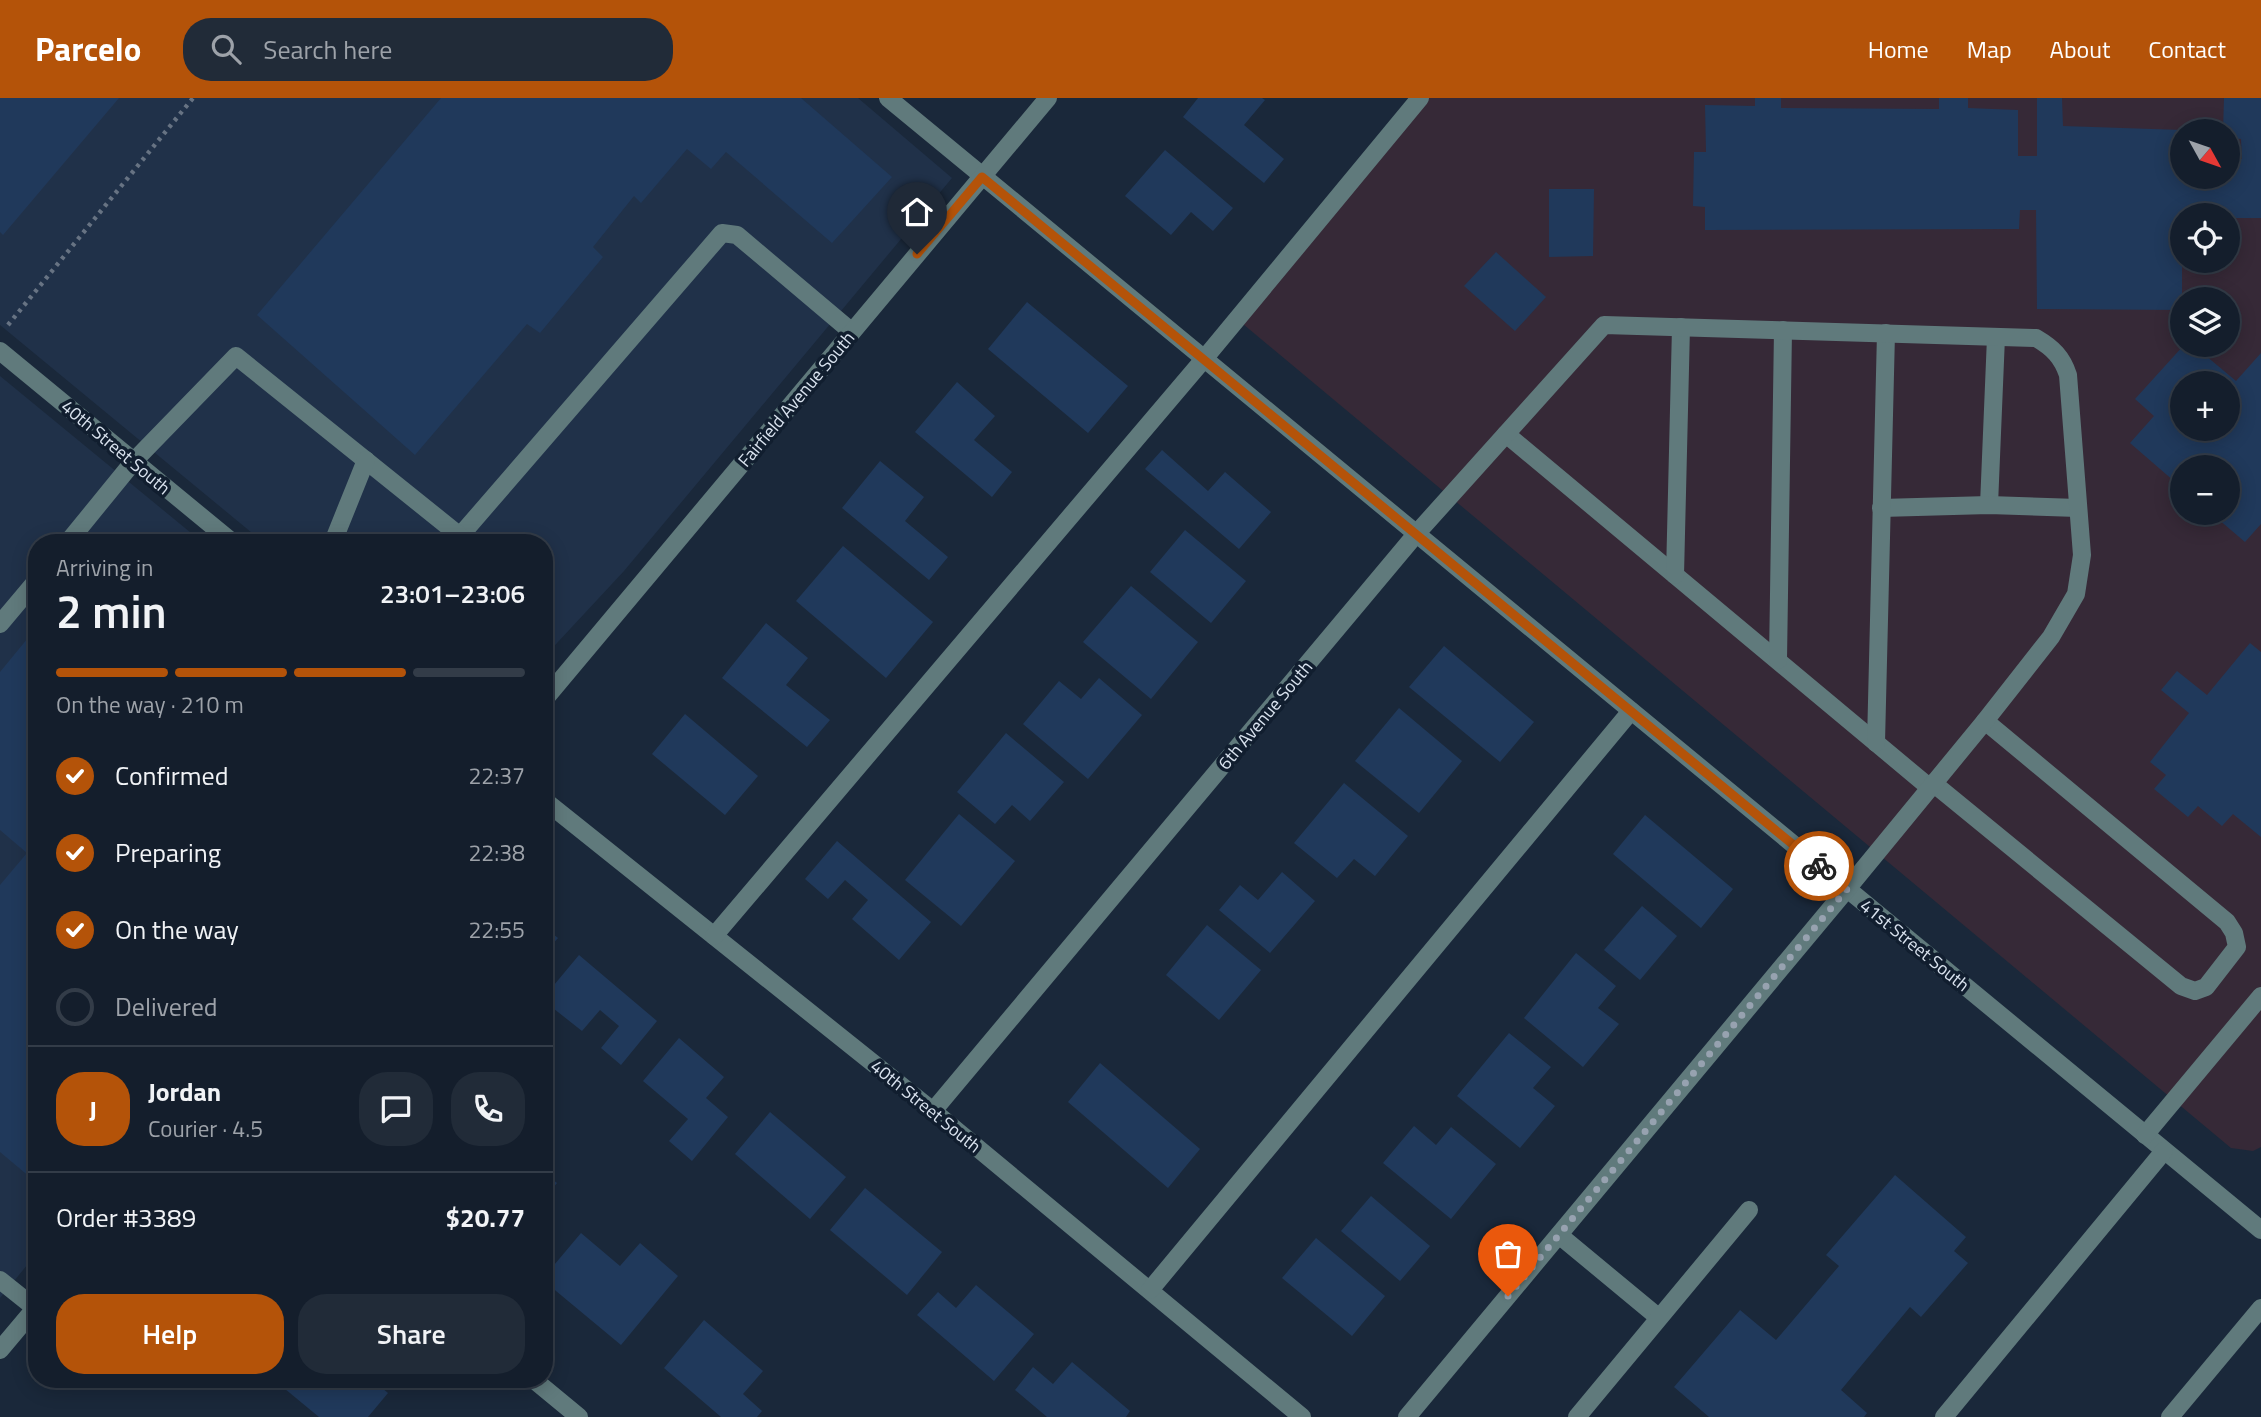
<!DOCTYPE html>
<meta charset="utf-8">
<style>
:root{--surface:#141e2c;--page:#212b38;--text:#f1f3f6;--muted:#9da2a9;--line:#333c48;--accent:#b45309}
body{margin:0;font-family:"Titillium Web",sans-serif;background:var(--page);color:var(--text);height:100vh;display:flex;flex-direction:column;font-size:26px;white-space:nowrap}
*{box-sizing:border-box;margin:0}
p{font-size:23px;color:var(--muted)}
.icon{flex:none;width:38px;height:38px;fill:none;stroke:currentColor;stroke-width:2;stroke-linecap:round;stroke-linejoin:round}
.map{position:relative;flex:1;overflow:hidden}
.sheet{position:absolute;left:28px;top:436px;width:525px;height:854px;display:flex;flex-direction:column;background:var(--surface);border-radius:28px;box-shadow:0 4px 18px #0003,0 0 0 2px var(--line)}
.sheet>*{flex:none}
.needle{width:46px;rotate:130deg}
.controls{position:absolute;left:2170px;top:21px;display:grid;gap:14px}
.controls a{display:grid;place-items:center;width:70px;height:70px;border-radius:50%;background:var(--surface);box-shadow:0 4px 18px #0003,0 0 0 2px var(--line);font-size:35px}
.pin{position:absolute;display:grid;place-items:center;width:60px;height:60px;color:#fff;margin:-72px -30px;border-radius:50% 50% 50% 0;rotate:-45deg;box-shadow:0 0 7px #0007}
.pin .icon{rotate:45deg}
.courier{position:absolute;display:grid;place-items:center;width:70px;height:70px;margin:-35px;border:5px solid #b45309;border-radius:50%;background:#fff;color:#222;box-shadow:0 2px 9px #0007}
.summary em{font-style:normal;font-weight:600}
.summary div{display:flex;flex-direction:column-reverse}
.summary{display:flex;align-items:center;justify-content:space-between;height:119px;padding:0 28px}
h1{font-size:46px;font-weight:600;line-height:52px}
.bar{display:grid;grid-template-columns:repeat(4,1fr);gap:10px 7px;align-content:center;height:84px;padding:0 28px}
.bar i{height:9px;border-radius:5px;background:var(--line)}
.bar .on{background:var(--accent)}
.bar p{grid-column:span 4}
.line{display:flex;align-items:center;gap:18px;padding:0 28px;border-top:2px solid var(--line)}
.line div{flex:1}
.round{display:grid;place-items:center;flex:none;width:74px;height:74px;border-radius:28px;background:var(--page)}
ol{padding:0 28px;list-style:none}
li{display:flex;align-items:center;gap:21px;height:77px}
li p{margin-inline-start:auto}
li .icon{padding:7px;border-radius:50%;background:var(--accent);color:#fff;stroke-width:4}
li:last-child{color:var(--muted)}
li i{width:38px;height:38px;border:4px solid var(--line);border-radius:50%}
.cta{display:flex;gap:14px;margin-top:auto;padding:14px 28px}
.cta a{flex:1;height:80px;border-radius:28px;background:var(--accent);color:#fff;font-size:28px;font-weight:600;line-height:80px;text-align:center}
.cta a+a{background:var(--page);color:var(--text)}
header{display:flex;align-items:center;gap:42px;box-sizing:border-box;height:98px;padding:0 35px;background:var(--accent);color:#fff}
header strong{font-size:33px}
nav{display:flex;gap:38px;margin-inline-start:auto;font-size:24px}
.search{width:490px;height:63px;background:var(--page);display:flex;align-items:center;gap:18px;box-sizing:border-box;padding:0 24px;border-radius:28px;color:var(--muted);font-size:26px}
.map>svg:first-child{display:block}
.built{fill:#203149}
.education{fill:#362937;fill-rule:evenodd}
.building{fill:#20395b;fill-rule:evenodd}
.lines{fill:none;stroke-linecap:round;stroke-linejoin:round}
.path{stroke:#677383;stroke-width:4.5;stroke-dasharray:3.5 5;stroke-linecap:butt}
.minor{stroke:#607a7c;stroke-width:18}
.done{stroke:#97a2b0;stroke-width:7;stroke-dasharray:0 12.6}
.route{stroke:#b45309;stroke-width:9}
.labels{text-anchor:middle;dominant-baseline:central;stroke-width:7;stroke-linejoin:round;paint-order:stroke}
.street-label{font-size:18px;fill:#dae3ef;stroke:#111e2f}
</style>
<header>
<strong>Parcelo</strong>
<div class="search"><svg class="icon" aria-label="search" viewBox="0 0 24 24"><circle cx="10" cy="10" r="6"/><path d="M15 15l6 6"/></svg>Search here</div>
<nav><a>Home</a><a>Map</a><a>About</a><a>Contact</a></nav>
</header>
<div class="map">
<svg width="2261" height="1319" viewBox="0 0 2261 1319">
<rect width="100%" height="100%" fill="#1a283a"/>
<g class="built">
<polygon points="0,0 858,0 952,80 624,473 544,559 544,444 263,444 0,227"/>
<polygon points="0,278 202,444 37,444 37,1155 0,1200"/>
</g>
<path class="education" d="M1425,0h836v1049l-8,4 -22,-3 -994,-829zM2182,33h46v46h-46zM2182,117h46v46h-46zM2182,201h46v46h-46zM2182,285h46v46h-46zM2182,369h46v46h-46z"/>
<g class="building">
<polygon points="0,0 119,0 3,137 0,134"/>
<polygon points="441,0 801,0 892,79 832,145 726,54 711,71 687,51 641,105 634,98 593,149 603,159 540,235 527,226 415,357 257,217"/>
<polygon points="1198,0 1262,0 1265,2 1244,27 1284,61 1264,85 1183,19"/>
<polygon points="1755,0 1781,0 1781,10 1939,11 1939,0 1968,0 1968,10 2018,12 2018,58 2037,58 2037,0 2062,0 2063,28 2182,32 2182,79 2228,79 2228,61 2242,61 2241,41 2228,40 2228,33 2223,33 2224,0 2261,0 2261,120 2228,120 2228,117 2182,117 2182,212 2037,211 2036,112 2020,112 2019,131 1705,132 1705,109 1693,108 1694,54 1706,54 1705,7 1755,8"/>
<polygon points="1165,52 1233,110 1213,133 1191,114 1171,137 1125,98"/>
<polygon points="1549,91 1594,91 1593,158 1549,159"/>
<polygon points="1496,154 1546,199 1515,233 1464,188"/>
<polygon points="1027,204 1128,288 1088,335 988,251"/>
<path d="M2184,247h9l43,36 25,-28v171l-16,18 -34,-29h17v-46h-46v21l-52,-45 24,-27 -19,-17zM2182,285h46v46h-46z"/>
<polygon points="957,284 995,318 974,342 1012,374 992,399 915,334"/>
<polygon points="1162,352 1208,393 1225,374 1271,414 1239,451 1145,371"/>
<polygon points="880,363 924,399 905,423 948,459 929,482 842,410"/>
<polygon points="1185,432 1246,483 1211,525 1150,474"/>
<polygon points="843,448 933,524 886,580 796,503"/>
<polygon points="1131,488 1198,544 1151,601 1083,544"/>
<polygon points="766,525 808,560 786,587 830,622 807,649 722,580"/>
<polygon points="37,529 37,1085 0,1054 0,787 27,755 0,732 0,574"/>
<polygon points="2250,545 2261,554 2261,739 2233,716 2222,728 2198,708 2188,719 2154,691 2166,677 2150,664 2189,615 2161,592 2177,573 2207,597"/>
<polygon points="1444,548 1534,624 1500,664 1409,589"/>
<polygon points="1099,580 1142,617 1088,681 1023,626 1059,583 1081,601"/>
<polygon points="1399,610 1462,663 1419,715 1355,663"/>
<polygon points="685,616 758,678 725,717 652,656"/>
<polygon points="1006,635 1064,684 1030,723 1012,707 995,726 957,694"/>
<polygon points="1344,685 1408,738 1375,778 1354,761 1337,780 1294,745"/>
<polygon points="959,716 1015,763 961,828 905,782"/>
<polygon points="1645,717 1733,791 1701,830 1613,756"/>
<polygon points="837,743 931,824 899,862 852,821 868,802 845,782 828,801 805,781"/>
<polygon points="1282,774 1315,803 1270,855 1219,812 1240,787 1258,802"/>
<polygon points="1642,808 1677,838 1640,882 1604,852"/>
<polygon points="1207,827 1261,872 1219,922 1166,877"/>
<polygon points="544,829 558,840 544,856"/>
<polygon points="1576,855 1616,888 1598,910 1619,926 1583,969 1524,920"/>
<polygon points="579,857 657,923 621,967 601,950 619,928 600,912 582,933 544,903 544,899"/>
<polygon points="1509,935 1551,969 1533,990 1555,1008 1520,1050 1457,998"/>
<polygon points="679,940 724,979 706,1000 728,1019 692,1063 669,1043 688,1021 643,983"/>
<polygon points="1100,965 1200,1051 1168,1090 1068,1004"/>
<polygon points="770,1014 846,1079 810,1121 735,1056"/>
<polygon points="1414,1028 1436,1047 1451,1029 1496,1066 1451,1121 1383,1065"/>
<polygon points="544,1075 557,1085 544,1101"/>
<polygon points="1895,1077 1966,1139 1954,1153 1968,1165 1921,1219 1910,1209 1841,1292 1867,1315 1864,1319 1709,1319 1674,1289 1740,1212 1776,1242 1839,1168 1826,1157"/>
<polygon points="865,1090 942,1154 907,1197 830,1132"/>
<polygon points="1371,1098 1430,1148 1400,1183 1341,1133"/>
<polygon points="581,1135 620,1168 640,1145 678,1178 621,1247 544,1183 544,1179"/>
<polygon points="1316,1140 1385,1198 1352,1238 1282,1180"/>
<polygon points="976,1187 1034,1236 994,1283 917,1217 938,1194 956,1210"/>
<polygon points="704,1222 763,1273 743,1296 762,1313 757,1319 721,1319 664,1270"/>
<polygon points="1072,1264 1130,1313 1126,1319 1047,1319 1015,1292 1033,1269 1053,1286"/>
<polygon points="283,1281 371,1281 388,1295 368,1319 319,1319 279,1286"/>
</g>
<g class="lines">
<polyline class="path" points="8,227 193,0"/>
<g class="minor">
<polyline points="888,0 2261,1132"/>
<polyline points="0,253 232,444"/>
<polyline points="1506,336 1929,689"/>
<polyline points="1989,407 1996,239"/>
<polyline points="1881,410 1989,407 2078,410"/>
<polyline points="460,438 722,135 737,137 852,234"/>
<polyline points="68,444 134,363 236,258 460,438 455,444"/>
<polyline points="333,444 366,362"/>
<polyline points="1675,477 1681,229"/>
<polyline points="0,526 37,482"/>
<polyline points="1778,562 1783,232"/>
<polyline points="544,602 1048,0"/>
<polyline points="1876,645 1886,235"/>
<polyline points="1933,685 2181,888 2195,893 2206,889 2237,849 2234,835 2227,824 1985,623"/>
<polyline points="544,702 933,1013 1302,1319"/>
<polyline points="714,838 1204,261 1420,0"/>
<path d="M933,1013l484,-578 187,-208 432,13c17,10 26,19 32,37l14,180 -6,39 -25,43 -66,84 -138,168 -440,528"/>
<polyline points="2145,1037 2261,898"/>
<polyline points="1559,1137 1658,1219"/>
<polyline points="0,1182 35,1210"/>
<polyline points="1150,1192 1631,613"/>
<polyline points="0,1252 37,1208"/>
<polyline points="533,1281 579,1319"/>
<polyline points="1577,1319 1749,1112"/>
<polyline points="1944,1319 2164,1053"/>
<polyline points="2170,1319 2261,1210"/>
</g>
</g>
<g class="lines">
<polyline class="done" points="1508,1198 1847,791 1819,768"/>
<polyline class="route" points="917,156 982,79 1819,768"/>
</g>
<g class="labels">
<g class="street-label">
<text transform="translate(796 301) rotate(-50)">Fairfield Avenue South</text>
<text transform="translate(116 349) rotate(40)">40th Street South</text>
<text transform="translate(1265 617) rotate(-50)">6th Avenue South</text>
<text transform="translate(1915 847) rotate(39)">41st Street South</text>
<text transform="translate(926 1008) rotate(39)">40th Street South</text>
</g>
</g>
</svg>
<div class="controls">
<a><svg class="needle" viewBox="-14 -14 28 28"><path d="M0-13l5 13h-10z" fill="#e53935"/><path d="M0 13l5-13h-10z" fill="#9da2a9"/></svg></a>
<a><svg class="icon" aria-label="locate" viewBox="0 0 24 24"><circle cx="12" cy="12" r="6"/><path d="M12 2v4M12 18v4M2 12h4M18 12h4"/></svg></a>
<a><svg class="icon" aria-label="layers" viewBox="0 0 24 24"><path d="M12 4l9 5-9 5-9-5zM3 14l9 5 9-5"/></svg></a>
<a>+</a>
<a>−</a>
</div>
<div class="pin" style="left:1508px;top:1198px;background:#ea580c"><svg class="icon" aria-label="bag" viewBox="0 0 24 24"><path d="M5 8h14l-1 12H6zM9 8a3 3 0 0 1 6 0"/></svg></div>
<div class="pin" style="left:917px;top:156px;background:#1f2937"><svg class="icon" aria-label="home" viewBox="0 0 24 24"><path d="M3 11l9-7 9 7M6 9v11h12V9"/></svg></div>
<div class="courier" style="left:1819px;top:768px"><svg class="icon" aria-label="bike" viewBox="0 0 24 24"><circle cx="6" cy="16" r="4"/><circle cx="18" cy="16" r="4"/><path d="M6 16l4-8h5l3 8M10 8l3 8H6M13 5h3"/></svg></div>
<section class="sheet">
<div class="summary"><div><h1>2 min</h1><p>Arriving in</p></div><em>23:01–23:06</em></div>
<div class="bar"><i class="on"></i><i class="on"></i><i class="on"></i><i></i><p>On the way · 210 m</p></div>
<ol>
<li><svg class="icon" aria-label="check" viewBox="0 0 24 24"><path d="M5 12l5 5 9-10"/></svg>Confirmed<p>22:37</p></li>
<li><svg class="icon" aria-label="check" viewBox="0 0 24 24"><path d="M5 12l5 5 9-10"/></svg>Preparing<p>22:38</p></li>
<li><svg class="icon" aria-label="check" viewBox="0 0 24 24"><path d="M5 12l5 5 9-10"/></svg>On the way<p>22:55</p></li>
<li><i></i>Delivered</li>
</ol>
<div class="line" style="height:126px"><b class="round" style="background:var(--accent);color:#fff">J</b><div><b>Jordan</b><p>Courier · 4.5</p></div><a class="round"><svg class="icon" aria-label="chat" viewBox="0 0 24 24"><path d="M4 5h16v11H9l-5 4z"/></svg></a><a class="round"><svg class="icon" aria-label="phone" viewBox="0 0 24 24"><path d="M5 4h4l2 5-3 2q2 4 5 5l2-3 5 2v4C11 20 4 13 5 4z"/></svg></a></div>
<div class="line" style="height:91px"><div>Order #3389</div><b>$20.77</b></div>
<div class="cta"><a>Help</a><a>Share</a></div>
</section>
</div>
